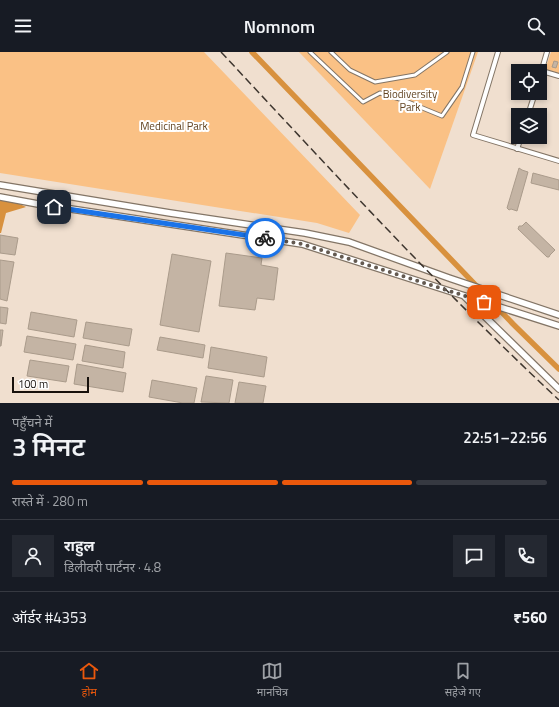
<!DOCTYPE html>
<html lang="hi">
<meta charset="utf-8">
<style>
:root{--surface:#171b24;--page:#242831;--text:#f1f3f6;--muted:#9ea1a6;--line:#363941;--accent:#ea580c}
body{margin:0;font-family:"Titillium Web","Noto Sans Devanagari",sans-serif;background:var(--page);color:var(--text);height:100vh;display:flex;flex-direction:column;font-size:15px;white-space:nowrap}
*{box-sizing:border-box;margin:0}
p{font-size:13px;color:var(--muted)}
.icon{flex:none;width:22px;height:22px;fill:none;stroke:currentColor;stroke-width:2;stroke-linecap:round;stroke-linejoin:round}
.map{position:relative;height:351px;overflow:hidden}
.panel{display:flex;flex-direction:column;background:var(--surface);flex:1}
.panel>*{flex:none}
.buttons{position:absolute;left:511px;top:12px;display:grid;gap:8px}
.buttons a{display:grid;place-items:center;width:36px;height:36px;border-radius:0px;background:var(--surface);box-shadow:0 2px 6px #0003;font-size:20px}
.scale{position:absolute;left:12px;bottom:10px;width:77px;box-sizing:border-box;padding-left:4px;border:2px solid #17110c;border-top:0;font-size:11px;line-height:14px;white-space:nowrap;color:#17110c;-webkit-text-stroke:3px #fff;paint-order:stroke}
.pin{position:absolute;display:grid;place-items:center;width:34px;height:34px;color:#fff;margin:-17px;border-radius:8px;box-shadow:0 2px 6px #0006}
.courier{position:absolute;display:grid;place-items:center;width:40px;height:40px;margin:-20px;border:3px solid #1a73e8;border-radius:50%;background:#fff;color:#222;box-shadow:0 1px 5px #0007}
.summary em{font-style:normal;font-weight:600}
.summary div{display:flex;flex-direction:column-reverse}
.summary{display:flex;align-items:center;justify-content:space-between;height:68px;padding:0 12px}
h1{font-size:26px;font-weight:600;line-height:30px}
.bar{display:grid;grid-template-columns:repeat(4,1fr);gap:6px 4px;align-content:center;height:48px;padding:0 12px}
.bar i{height:5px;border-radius:3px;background:var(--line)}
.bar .current{background:var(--accent)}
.bar p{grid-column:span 4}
.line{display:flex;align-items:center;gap:10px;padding:0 12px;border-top:1px solid var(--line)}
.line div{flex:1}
.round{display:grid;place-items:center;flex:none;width:42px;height:42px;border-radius:0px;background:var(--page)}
header{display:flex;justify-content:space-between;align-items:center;height:52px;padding:0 12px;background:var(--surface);font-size:18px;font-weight:600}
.dock{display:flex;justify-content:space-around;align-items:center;height:56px;border-top:1px solid var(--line);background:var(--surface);font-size:11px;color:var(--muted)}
.dock a{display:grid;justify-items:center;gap:2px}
.dock .current{color:var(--accent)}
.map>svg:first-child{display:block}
.green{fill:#fac185}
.water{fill:#d8913e}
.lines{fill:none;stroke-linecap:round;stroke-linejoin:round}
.canal{stroke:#d8913e;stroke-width:5.5}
.building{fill:#c4b4a4;stroke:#aa9b8b}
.pedestrian-casing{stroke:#837566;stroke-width:5}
.minor-casing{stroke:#837566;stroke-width:6}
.tertiary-casing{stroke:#837566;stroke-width:8}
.pedestrian{stroke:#fff;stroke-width:3}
.minor{stroke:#fff;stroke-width:4}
.tertiary{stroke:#fff;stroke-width:5.5}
.rail{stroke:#3e362f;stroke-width:1.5;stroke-dasharray:8 4;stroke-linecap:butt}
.done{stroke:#635950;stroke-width:4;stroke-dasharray:0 7.2}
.route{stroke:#1a73e8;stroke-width:5}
.labels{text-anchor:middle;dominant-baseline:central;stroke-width:4;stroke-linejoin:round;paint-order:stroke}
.park-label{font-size:11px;fill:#634523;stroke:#fff}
</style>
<header><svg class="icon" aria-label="menu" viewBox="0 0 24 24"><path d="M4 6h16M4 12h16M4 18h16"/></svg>Nomnom<svg class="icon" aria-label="search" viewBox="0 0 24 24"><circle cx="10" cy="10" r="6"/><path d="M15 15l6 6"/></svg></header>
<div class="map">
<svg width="559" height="351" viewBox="0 0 559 351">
<rect width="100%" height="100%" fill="#f0dfcf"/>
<g class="green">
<polygon points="0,0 204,0 360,163 349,181 317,171 0,121"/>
<polygon points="299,0 478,0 430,137"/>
<polygon points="551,0 559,0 559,22 545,18"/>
</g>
<polygon class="water" points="9,147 26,155 6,161 1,181 0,181 0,148"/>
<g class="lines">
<polyline class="canal" points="252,0 513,272 559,317"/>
</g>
<g class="building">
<polygon points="554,9 558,10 556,16 552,15"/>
<polygon points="519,116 522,118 528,120 517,159 511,157 509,158 507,156"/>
<polygon points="533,121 559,128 559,138 531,131"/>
<polygon points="526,170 555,198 550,203 549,205 547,205 518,177 519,174 522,174"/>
<polygon points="0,183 18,186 15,203 0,201"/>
<polygon points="226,201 262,206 261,213 278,216 274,248 257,246 255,258 219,254"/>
<polygon points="172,202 211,209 199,280 160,273"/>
<polygon points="0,208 14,210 7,249 0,247"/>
<polygon points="0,255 8,256 6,272 0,271"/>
<polygon points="31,260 77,268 74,285 28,277"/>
<polygon points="86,270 132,277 129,294 83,286"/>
<polygon points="0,278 3,278 1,294 0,294"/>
<polygon points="27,284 76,292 73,308 24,300"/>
<polygon points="160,285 205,293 203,306 157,298"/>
<polygon points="85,293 125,300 123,316 82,309"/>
<polygon points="211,295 267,305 264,325 208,316"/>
<polygon points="30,308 69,314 66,330 27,324"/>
<polygon points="77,312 126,321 123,340 74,332"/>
<polygon points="206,324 233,328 229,351 201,350"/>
<polygon points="152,328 197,336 194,351 183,351 149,345"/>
<polygon points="239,330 266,334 263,351 235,351"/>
</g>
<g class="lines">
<defs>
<g id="pedestrian">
<polyline points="310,0 363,50 380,41 403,48 442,64 462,35 473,0"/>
<polyline points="331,0 350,18 375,30 415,23 447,0"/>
</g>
<g id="minor">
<polyline points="498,0 473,83 559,109"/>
<polyline points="542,19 559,24"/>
<polyline points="540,24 547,0"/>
<polyline points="528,63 535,41"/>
<polyline points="517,97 521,85"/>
</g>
<g id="tertiary">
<polyline points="0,133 170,161 305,181 349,190 449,226 559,263"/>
<polyline points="0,145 38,152 302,192 559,274"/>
<polyline points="465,245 559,337"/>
</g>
</defs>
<use href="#pedestrian" class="pedestrian-casing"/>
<use href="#minor" class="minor-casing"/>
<use href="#tertiary" class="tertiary-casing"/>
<use href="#pedestrian" class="pedestrian"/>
<use href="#minor" class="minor"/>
<use href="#tertiary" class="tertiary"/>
<path class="rail" d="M221,0c110,118 220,238 338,348"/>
</g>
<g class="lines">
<polyline class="done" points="265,186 302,192 484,250"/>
<polyline class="route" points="54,155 265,186"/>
</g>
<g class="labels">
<g class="park-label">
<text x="410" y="42">Biodiversity<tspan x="410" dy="13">Park</tspan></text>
<text x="174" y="74">Medicinal Park</text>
</g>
</g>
</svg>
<div class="buttons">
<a><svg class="icon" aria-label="locate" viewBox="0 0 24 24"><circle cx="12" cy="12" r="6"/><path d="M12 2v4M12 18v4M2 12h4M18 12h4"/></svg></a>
<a><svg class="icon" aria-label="layers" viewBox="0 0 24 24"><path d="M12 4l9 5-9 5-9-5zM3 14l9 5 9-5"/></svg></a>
</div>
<div class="scale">100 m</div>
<div class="pin" style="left:484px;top:250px;background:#ea580c"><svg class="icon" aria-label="bag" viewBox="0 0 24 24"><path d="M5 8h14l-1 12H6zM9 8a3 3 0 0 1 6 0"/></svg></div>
<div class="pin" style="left:54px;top:155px;background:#1f2937"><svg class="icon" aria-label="home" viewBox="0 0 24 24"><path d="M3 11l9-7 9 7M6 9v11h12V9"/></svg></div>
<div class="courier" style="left:265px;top:186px"><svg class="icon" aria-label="bike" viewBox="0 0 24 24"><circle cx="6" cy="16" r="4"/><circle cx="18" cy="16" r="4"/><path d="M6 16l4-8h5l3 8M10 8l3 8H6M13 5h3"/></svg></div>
</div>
<section class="panel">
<div class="summary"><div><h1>3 मिनट</h1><p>पहुँचने में</p></div><em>22:51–22:56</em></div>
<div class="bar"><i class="current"></i><i class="current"></i><i class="current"></i><i></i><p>रास्ते में · 280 m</p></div>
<div class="line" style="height:72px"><a class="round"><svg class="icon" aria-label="person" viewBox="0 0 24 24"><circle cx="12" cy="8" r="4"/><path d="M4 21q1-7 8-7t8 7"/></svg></a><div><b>राहुल</b><p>डिलीवरी पार्टनर · 4.8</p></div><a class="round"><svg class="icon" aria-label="chat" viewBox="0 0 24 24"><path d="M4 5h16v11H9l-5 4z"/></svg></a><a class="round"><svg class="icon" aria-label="phone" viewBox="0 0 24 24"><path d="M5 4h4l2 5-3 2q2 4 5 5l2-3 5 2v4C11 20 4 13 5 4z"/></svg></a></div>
<div class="line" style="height:52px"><div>ऑर्डर #4353</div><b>₹560</b></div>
</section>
<nav class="dock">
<a class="current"><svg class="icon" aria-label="home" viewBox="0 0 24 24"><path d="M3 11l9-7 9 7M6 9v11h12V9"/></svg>होम</a>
<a><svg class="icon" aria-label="map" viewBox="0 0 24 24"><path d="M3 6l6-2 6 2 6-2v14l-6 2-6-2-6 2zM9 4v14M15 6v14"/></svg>मानचित्र</a>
<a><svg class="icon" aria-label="saved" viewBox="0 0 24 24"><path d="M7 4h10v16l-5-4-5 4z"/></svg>सहेजे गए</a>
</nav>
